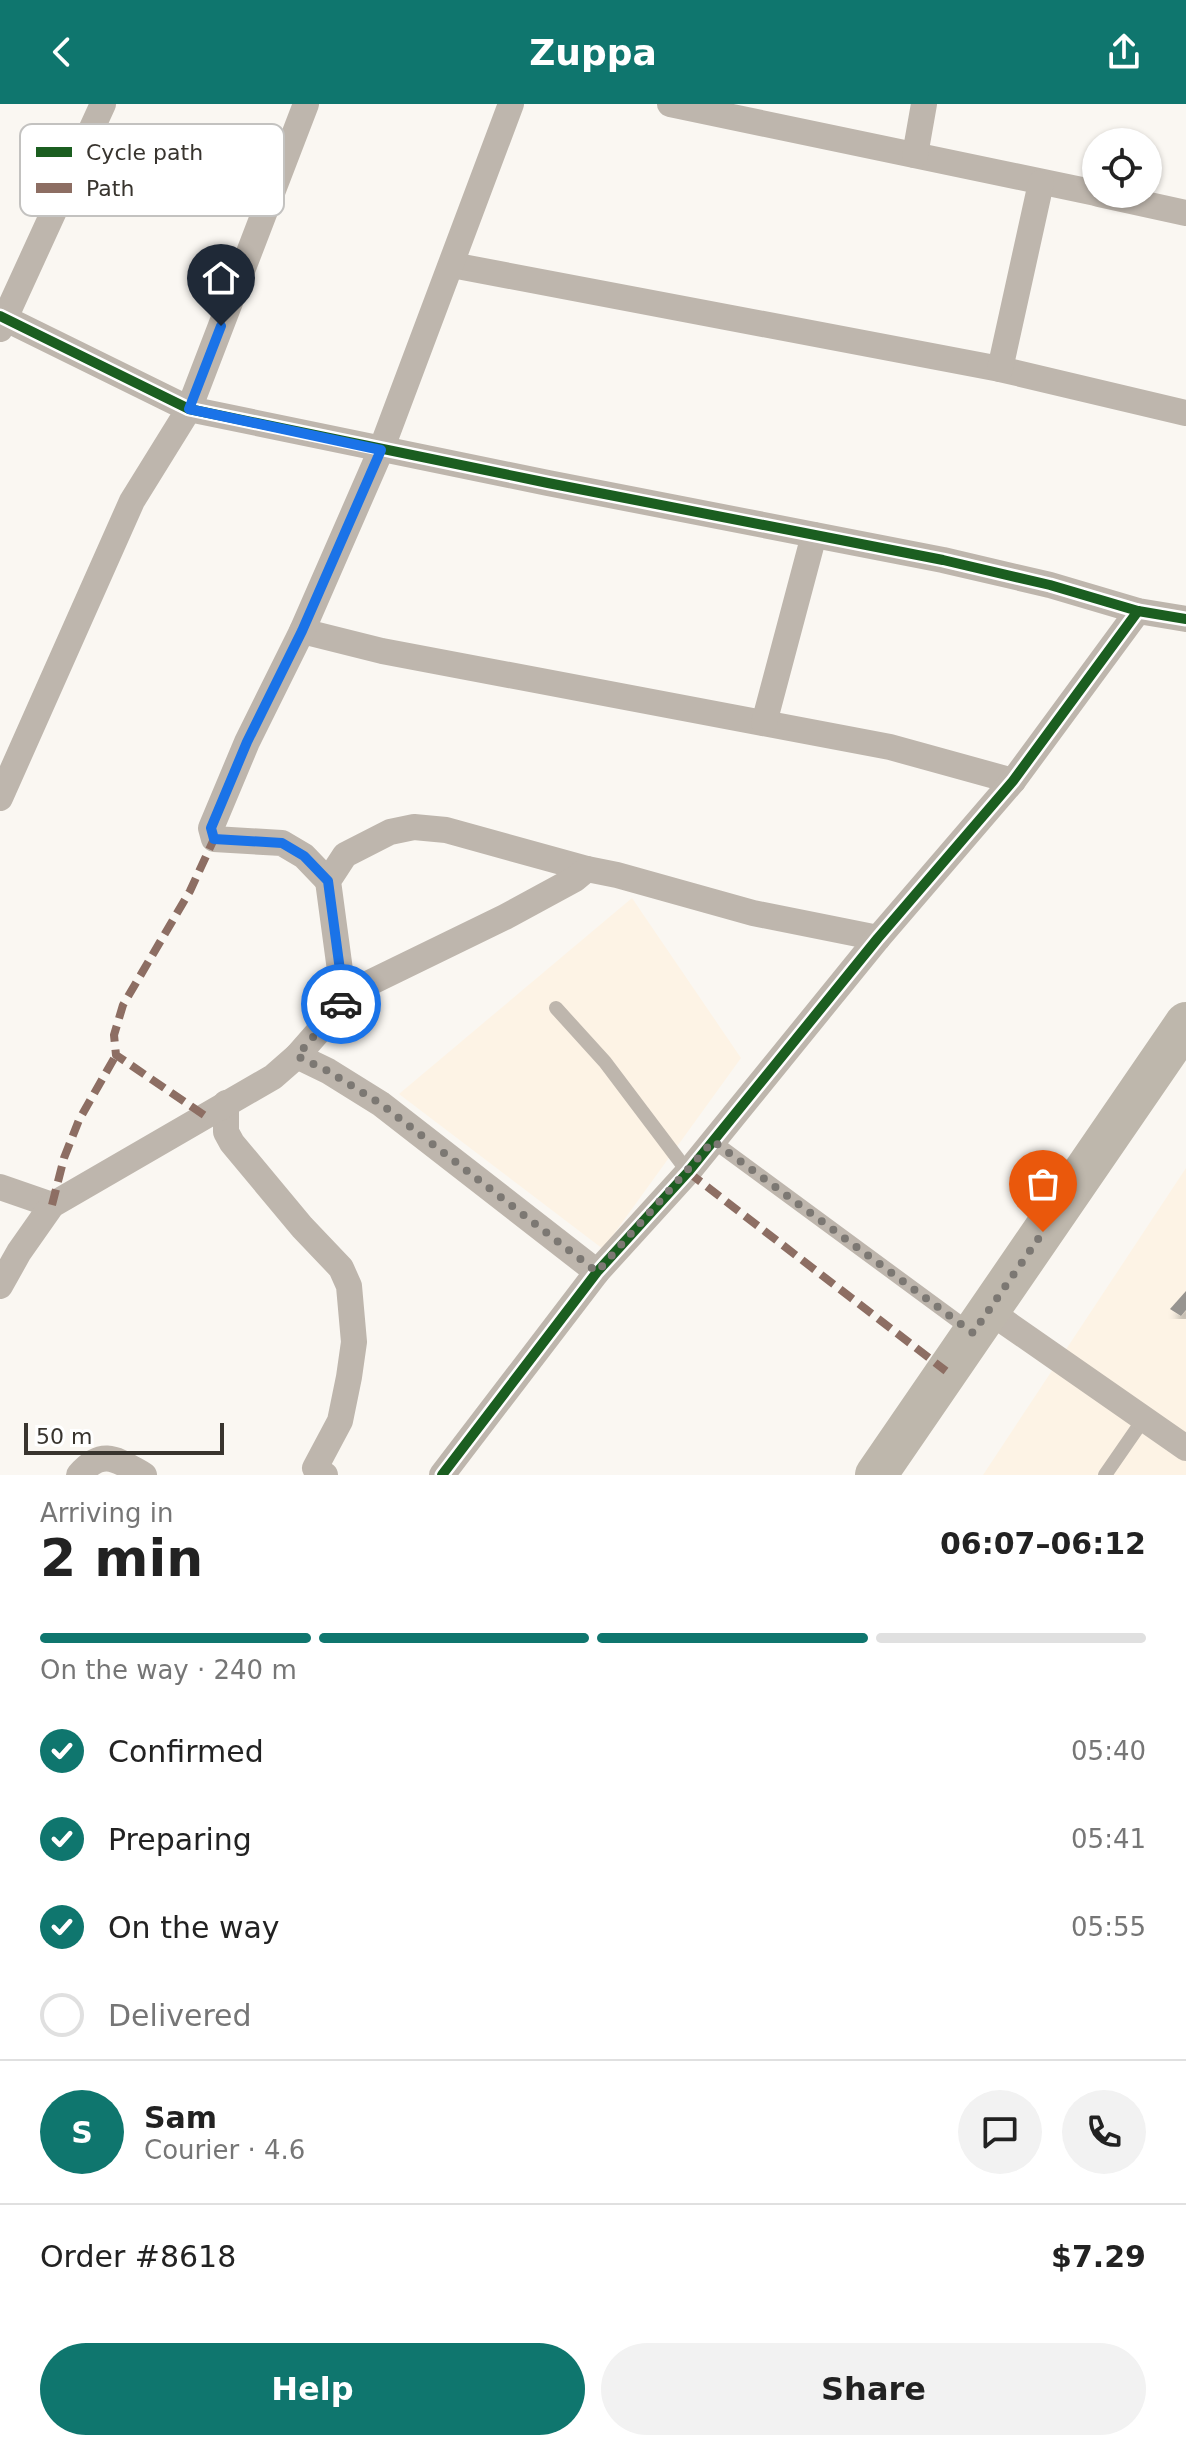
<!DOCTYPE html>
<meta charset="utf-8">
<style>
:root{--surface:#fff;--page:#f2f2f2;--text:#222;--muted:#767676;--line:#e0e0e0;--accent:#0f766e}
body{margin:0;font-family:"DejaVu Sans",sans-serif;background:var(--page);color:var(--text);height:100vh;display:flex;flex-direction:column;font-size:30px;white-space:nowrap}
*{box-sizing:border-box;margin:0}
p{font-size:26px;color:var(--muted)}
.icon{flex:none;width:44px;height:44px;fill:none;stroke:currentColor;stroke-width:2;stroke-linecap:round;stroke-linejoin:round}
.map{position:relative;height:1371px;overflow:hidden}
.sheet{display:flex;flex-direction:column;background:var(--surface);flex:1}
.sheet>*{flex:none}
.fabs{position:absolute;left:1082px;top:24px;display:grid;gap:16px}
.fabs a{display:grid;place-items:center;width:80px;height:80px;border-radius:50%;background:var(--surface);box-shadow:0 2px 6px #0004;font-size:40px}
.scale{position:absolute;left:24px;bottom:20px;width:200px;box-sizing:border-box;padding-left:8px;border:4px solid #38342e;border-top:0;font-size:22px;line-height:28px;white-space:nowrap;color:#38342e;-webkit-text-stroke:6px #fff;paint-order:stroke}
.pin{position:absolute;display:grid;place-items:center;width:68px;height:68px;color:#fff;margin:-82px -34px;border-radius:50% 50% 50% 0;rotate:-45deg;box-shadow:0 0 8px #0007}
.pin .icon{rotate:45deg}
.courier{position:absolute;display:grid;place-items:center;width:80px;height:80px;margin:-40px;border:6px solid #1a73e8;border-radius:50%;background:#fff;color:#222;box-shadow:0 2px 10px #0007}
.headline em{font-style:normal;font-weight:700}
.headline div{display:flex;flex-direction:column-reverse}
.headline{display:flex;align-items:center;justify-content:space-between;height:136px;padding:0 40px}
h1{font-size:52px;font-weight:700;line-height:60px}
.bar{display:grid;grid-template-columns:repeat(4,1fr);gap:12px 8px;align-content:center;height:96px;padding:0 40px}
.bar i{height:10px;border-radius:6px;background:var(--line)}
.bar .on{background:var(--accent)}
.bar p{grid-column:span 4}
.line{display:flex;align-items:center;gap:20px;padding:0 40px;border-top:2px solid var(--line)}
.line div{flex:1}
.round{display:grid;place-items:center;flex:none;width:84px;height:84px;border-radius:42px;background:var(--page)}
ol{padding:0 40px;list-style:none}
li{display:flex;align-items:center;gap:24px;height:88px}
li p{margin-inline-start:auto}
li .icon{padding:8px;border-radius:50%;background:var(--accent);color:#fff;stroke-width:4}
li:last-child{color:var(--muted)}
li i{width:44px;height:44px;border:4px solid var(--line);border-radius:50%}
.primary-button{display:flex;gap:16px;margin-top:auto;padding:16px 40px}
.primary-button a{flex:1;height:92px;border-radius:48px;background:var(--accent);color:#fff;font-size:32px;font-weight:700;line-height:92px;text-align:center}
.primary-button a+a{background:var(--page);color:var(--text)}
header{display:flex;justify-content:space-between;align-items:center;height:104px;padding:0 40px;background:var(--accent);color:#fff;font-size:36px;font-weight:700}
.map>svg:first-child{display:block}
.built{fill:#fdf3e5}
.building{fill:#979490;filter:url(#shadow)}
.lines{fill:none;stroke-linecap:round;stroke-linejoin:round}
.lane{stroke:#beb6ad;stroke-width:14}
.street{stroke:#beb6ad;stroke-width:26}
.primary{stroke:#beb7ac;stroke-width:42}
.quiet{stroke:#8d6e63;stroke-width:8;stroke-dasharray:16 8;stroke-linecap:butt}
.cycleway-casing{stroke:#fff;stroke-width:15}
.cycleway{stroke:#1b5e20;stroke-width:10}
.done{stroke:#7c7873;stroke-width:8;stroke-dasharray:0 14.4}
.route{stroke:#1a73e8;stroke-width:10}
.key{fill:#fff;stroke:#c3c2c0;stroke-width:2}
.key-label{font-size:22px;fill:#38342e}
</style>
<header><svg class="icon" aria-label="back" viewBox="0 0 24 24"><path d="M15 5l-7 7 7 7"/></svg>Zuppa<svg class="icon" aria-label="share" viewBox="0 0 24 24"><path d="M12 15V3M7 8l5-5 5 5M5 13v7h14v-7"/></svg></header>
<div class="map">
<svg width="1186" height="1371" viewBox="0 0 1186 1371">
<defs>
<filter id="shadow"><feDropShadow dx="5" dy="9" stdDeviation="4" flood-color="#0004"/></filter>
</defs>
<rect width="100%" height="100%" fill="#faf7f2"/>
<g class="built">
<polygon points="632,794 741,954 603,1145 399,990"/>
<polygon points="1186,1064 1186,1371 983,1371"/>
</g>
<polygon class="building" points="1186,1187 1186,1206 1181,1212 1170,1205"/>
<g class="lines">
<g class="lane">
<polyline points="556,904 605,958 688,1068"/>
<polyline points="713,1037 970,1226"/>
<polyline points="1105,1371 1143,1316"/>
</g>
<g class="street">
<polyline points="670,0 1096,89"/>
<polyline points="915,51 924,0"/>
<polyline points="1099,90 1186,109"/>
<polyline points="452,161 1000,265 1186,309"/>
<polyline points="0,212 189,305 548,379 943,456 1050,481 1138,507 1186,515"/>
<polyline points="0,225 103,0"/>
<polyline points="1000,265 1041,79"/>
<polyline points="302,527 382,547 890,643 1013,677"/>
<polyline points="764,619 814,431"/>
<polyline points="0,694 132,397 189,305 306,0"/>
<polyline points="328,777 304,752 282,739 214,735 211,724 247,638 302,527 381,346 511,0"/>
<polyline points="344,896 328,777 345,751 390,728 414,723 446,726 587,765"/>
<polyline points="297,952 328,967 381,1000 597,1168"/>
<polyline points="226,999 226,1028 232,1039 302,1123 341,1164 349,1182 354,1238 349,1273 340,1317 315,1364 317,1368 325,1371"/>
<polyline points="0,1083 52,1101"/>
<polyline points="0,1182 19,1148 52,1101 273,973 297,952 355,886 505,813 575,775 587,765 617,771 753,809 878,834"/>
<polyline points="989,1207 1186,1344"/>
<path d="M79,1371c24,-28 38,-15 65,0"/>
<polyline points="442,1371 597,1168 688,1068 878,834 1013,677 1138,507"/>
</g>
<polyline class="primary" points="876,1371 1186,919"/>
<g class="quiet">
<polyline points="204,1011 116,951 114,931 123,901 190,787 214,735"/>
<polyline points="688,1068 946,1267"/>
<polyline points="52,1101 64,1054 79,1016 116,951"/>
</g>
<defs>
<g id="cycleway">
<polyline points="0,212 189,305 548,379 943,456 1050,481 1138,507 1186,515"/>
<polyline points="442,1371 597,1168 688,1068 878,834 1013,677 1138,507"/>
</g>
</defs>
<use href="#cycleway" class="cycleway-casing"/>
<use href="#cycleway" class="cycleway"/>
</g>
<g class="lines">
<polyline class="done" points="341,900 297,952 328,967 381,1000 597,1168 713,1037 973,1229 1043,1128"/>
<polyline class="route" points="221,222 189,305 381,346 302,527 247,638 211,724 214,735 282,739 304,752 328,777 344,896 341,900"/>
</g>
<rect x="20" y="20" width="264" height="92" rx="12" class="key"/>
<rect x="36" y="43" width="36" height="10" fill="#1b5e20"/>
<rect x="36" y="79" width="36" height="10" fill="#8d6e63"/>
<g class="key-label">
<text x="86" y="56">Cycle path</text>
<text x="86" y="92">Path</text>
</g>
</svg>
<div class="fabs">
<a><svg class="icon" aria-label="locate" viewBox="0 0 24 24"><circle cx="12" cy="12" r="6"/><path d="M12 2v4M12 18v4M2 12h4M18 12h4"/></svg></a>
</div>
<div class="scale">50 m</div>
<div class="pin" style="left:1043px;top:1128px;background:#ea580c"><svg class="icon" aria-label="bag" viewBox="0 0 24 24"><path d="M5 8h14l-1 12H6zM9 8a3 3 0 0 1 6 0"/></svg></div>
<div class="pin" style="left:221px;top:222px;background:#1f2937"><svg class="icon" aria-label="home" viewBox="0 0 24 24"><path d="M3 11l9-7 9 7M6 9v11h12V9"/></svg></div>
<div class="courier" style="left:341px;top:900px"><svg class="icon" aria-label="car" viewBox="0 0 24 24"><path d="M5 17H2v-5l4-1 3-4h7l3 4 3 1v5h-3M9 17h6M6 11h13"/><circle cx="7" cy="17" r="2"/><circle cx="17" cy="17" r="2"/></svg></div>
</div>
<section class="sheet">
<div class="headline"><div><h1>2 min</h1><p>Arriving in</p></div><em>06:07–06:12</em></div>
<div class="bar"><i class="on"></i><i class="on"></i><i class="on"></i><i></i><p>On the way · 240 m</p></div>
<ol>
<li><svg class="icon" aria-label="check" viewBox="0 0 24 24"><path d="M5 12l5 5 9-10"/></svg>Confirmed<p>05:40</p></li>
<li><svg class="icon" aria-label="check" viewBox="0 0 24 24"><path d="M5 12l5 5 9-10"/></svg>Preparing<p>05:41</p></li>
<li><svg class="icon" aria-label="check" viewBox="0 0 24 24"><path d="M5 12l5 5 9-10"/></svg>On the way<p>05:55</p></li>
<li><i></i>Delivered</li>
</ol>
<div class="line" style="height:144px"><b class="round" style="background:var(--accent);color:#fff">S</b><div><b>Sam</b><p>Courier · 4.6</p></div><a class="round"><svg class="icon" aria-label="chat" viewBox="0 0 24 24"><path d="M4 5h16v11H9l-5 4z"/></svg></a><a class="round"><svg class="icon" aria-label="phone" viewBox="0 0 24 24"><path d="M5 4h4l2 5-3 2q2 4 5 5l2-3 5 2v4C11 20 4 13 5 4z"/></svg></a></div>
<div class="line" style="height:104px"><div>Order #8618</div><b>$7.29</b></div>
<div class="primary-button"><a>Help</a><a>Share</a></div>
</section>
